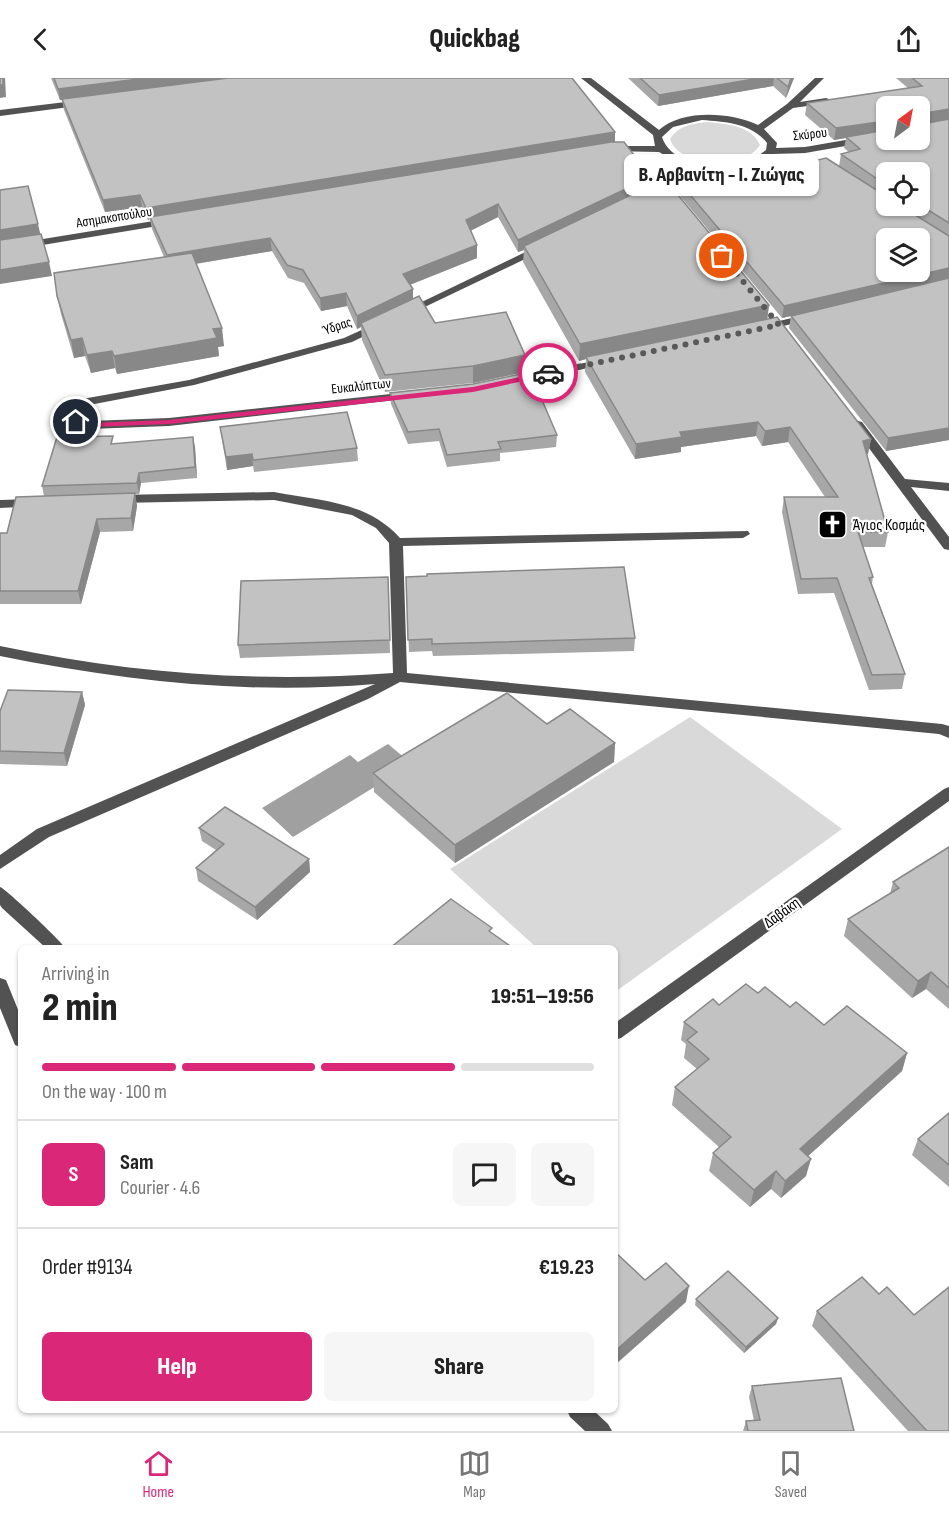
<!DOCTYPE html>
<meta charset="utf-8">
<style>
:root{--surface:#fff;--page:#f6f6f6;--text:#222;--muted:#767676;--line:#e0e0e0;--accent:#db2777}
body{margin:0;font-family:"Sofia Sans Condensed",sans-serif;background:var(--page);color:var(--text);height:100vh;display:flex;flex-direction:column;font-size:22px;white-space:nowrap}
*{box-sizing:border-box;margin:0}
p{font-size:20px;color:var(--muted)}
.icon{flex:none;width:33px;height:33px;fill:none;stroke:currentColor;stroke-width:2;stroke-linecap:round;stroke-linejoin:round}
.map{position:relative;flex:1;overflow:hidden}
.drawer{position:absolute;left:18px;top:867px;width:600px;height:468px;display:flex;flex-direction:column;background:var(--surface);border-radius:9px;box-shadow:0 2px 4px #0004}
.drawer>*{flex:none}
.needle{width:39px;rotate:32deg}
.fabs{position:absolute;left:876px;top:18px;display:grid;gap:12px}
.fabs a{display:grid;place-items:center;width:54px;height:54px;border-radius:9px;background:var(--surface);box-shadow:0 2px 4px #0004;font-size:30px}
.pin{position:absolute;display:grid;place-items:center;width:51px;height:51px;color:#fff;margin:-26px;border:3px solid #fff;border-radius:50%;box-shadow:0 2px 6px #0007}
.courier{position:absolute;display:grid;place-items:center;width:60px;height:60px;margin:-30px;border:4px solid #db2777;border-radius:50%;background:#fff;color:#222;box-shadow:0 2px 8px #0007}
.bubble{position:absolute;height:42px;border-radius:9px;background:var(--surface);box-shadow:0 2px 4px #0004;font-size:20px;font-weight:800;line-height:42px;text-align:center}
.summary em{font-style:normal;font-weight:800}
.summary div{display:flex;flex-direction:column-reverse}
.summary{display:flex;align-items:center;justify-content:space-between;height:102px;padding:0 24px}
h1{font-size:39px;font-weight:800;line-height:45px}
.bar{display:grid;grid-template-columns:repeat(4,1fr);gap:9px 6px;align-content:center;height:72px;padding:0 24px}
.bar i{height:8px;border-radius:4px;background:var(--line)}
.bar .current{background:var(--accent)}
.bar p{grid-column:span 4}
.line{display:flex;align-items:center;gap:15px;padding:0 24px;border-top:2px solid var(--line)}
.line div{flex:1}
.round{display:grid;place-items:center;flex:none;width:63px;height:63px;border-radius:9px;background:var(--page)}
.action{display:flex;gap:12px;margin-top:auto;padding:12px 24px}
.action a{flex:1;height:69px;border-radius:9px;background:var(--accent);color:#fff;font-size:24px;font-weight:800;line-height:69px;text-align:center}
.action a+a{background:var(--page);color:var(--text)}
header{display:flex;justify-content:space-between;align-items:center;height:78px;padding:0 24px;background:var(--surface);font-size:27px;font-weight:800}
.tab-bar{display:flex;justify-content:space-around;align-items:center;height:84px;border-top:2px solid var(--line);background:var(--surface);font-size:16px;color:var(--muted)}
.tab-bar a{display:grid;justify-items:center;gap:3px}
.tab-bar .current{color:var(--accent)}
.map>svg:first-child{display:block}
.green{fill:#d9d9d9}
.water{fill:#a0a0a0}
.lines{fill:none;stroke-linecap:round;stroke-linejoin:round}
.minor{fill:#525252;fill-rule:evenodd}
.wall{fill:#a7a7a7;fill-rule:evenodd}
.shaded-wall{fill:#888}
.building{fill:#c2c2c2;stroke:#888;stroke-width:1.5;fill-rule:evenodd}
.route{fill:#db2777}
.done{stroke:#595959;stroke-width:6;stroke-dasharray:0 10.8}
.labels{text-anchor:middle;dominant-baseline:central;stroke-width:4.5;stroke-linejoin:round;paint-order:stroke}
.far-street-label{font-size:14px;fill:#000;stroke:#fff}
.poi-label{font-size:16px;fill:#000;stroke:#fff;text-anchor:start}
.street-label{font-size:16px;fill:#000;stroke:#fff}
</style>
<header><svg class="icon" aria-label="back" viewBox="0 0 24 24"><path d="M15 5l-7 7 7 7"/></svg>Quickbag<svg class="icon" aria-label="share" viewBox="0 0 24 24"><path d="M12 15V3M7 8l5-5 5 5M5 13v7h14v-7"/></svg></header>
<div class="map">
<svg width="949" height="1353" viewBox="0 0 949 1353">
<rect width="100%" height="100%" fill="#fff"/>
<g class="green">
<path d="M707,44c20,2 44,3 53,23 -15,25 -81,23 -90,-6 9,-14 22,-15 37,-17z"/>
<polygon points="690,639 842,751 615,914 615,870 537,870 450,791"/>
</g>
<polygon class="water" points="388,666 412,686 293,759 262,730 350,677 358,684"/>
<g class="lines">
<g class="minor">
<path d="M581,0h10l68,52c23,-21 72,-18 99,-5l29,-21 28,-26h9l-24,24 26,-4 3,1v4l-36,5 -29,21 13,14 -1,5 29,-1 81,-14v6l-81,14 -32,1 -18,13 -29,6 -26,-3 -16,-5 -9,9 -4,14 9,11 -5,3 -4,-1 -10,-13 4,-15 11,-11 -17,-10 -52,-1 -2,-2 5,-3h45l-2,-11zM702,42c24,2 49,3 65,23l-1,7c-6,4 -13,11 -20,13 -25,8 -75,3 -84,-26l11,-10z"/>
<polygon points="82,22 85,23 85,27 0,38 0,32"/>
<polygon points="172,140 176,141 176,145 0,174 0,168"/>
<polygon points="542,166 547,169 546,171 410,236 402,236 401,234"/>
<polygon points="809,236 815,239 813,241 762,253 756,250 758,248"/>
<polygon points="379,244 383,245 383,249 352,264 194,307 84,328 70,333 69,338 89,343 169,340 409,314 413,316 413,320 169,348 89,351 59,343 57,340 60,328 82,321 189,302 344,260"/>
<polygon points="603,281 609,284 607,286 512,306 506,303 512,300"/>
<polygon points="858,343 862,344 905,401 949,405 949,413 911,409 949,459 949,472 944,471 854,350 852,347"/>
<path d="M274,414c46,9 93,9 126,46l348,-7 2,3 -7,4 -340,8 4,127 535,51 7,2v12l-10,-4 -539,-52 -32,17 -319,138 -49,32v-14l37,-26 338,-145c-127,11 -251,-3 -375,-28v-10c134,28 256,37 393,27l-4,-130 -13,-15 -24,-13 -78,-15 -156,3 -6,-4 6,-4z"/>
<polygon points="34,421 40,425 38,428 0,430 0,422"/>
<polygon points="949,709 949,723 621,960 615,962 615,945 944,711"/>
<path d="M0,809c5,1 62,55 65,61h-19l-44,-40 -2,-3z"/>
<polygon points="0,900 6,902 21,939 21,969 15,967 0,930"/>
<polygon points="567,1332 593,1332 608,1346 612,1353 585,1353 570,1339"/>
</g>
</g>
<g class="wall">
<polygon points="51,0 572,0 615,54 615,64 651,108 769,227 767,241 871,361 868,376 867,376 888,454 885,469 863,469 873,499 872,506 905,596 902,611 869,612 834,515 798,516 782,434 784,419 825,419 788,364 762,368 756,358 681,369 681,374 635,381 585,294 586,281 579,283 523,184 524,172 518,174 498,139 470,153 477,180 410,207 413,220 435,245 525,277 525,294 473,305 385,314 362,262 361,249 357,251 347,228 321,233 304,205 288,200 272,173 196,186 224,268 218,269 219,278 117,296 115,290 91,295 85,278 74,280 61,236 57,218 164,179 152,151 150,141 148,142 142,129 105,134 64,32 62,22 60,22"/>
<polygon points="628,0 794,0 786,20 773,8 658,28"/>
<path d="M896,0h53v362l-63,11 -97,-123 2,-12 -9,2 -102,-122 1,-12 48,-2 110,-16 2,-12 8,-2 -5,-4 2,-10 -12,2 -29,-25 2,-12 101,-15zM886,28l34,34h-34zM886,94l34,34h-34z"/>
<polygon points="390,315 557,357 556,369 500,375 500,383 447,389 439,363 408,366 391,326"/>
<polygon points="220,349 357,370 358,383 254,394 253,388 227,392"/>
<polygon points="115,366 195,369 197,400 141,405 139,416 135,416 137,428 133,453 100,454 81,526 0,526 0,455 7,455 44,418 42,408"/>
<polygon points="388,499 390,575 240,580 238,567"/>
<polygon points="406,499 635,560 634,573 433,578 432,573 409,574"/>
<polygon points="82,614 85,627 67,688 0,686 0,633"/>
<polygon points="547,646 615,665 614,684 455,785 374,714 373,695"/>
<polygon points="199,750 309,781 310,794 257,842 198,803 196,790 216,772 202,763"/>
<polygon points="949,769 949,931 926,911 912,920 844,858 848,841 890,816 893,804"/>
<polygon points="758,915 790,929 824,947 907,975 902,993 808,1078 806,1098 781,1120 771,1111 750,1129 709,1093 713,1075 719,1069 672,1027 675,1009 697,991 684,980 686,966 681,962 684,944 719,927"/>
<polygon points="949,1035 949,1109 912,1077 918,1061"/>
<polygon points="879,1216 914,1237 949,1353 908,1353 812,1248 817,1233"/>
<polygon points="696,1221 778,1240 776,1246 744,1275 695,1227"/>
<polygon points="752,1308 854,1353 754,1343 749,1319"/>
<polygon points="746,1343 748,1353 743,1353"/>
</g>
<g class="shaded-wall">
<polygon points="3,0 5,0 6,19 0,20 0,7"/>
<polygon points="147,0 236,0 60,22 58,11"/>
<polygon points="760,0 774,0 773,8 658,28 659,17"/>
<polygon points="791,0 794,0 786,20 788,9"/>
<polygon points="949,31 949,42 920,47 920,36"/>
<polygon points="886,43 886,53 834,62 836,50"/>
<polygon points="615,54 615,66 150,139 150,141 148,142 146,130"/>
<polygon points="651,99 650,111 524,168 524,172 518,174 518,162"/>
<polygon points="140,117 142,129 105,134 103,122"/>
<polygon points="498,126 498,139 466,155 466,142"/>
<polygon points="38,146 41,159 0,166 0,152"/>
<polygon points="270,160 272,173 168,190 167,177"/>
<polygon points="477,167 477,180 404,209 403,196"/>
<polygon points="49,184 52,198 0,206 0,192"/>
<polygon points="949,190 949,202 782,240 784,228"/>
<polygon points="413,211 413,224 361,245 361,249 357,251 357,238"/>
<polygon points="346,215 347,228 321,233 320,220"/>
<polygon points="769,227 767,244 586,279 586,281 579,283 580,266"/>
<polygon points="222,250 224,268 218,269 219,278 117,296 114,278 213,251"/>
<polygon points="82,260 85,278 74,280 71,262"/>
<polygon points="112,273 115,290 91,295 87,277"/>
<polygon points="525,277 525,294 473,305 473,288"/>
<polygon points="758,344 756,358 681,369 681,374 635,381 636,366 680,354"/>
<polygon points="790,349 788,364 762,368 765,353"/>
<polygon points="949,350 949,362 886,373 888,360"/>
<polygon points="193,359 195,369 197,400 195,389"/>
<polygon points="871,361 868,376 860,377 863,363"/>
<polygon points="252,376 253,388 227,392 226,379"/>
<polygon points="139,395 141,405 139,416 137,405"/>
<polygon points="135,415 137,428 133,453 131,440"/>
<polygon points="97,441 100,454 81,526 78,513"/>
<polygon points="82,614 85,627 67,688 64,675"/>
<polygon points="615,665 614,684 455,785 455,767"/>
<polygon points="309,781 310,794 257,842 255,829"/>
<polygon points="931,894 926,911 912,920 918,903"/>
<polygon points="907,975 902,993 796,1089 800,1071"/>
<polygon points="811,1081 806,1098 781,1120 785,1103"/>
<polygon points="776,1093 771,1111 750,1129 754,1112"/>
<polygon points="689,1208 686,1224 615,1287 615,1273"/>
<polygon points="778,1240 776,1246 744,1275 746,1269"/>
</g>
<g class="building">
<rect x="0" y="0" width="3" height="7"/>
<polygon points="54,0 147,0 58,11"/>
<polygon points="228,0 572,0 615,54 146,130 140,117 103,122 62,21"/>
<polygon points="640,0 760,0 659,17"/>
<polygon points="777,0 791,0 788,9"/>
<polygon points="912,0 949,0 949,31 920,36 920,44 923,46 949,41 949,145 920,127 920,94 886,94 886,107 841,76 860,71 846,59 886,52 886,62 920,62 920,28 886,28 886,43 836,50 807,25 922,8"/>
<polygon points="611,64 624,64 651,99 518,162 498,126 466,142 477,167 403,196 413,211 357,238 346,215 320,220 303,192 287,187 270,160 167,177 150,139"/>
<path d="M826,80l60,38v10h15l48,30v32l-165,38 -103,-122 42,-8 6,6zM886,160h34v34h-34z"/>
<polygon points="658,104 660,106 668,105 769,227 580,266 524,168"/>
<polygon points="28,108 38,146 0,152 0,112"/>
<polygon points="41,156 49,184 0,192 0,162"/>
<polygon points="192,175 222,250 213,251 217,260 114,278 112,273 87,277 82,260 71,262 57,218 54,195"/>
<polygon points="949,200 949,350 888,360 791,238"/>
<polygon points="419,218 435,245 506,234 525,277 473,288 385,297 361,245"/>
<polygon points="777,239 871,361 863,363 888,454 858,454 873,499 869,500 905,596 872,597 837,500 801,501 784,419 838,419 790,349 765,353 758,344 680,354 682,359 636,366 586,279"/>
<polygon points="530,294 557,357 498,364 501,371 447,377 439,351 408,354 390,315 473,306"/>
<polygon points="347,334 357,370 253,382 252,376 226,379 220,349"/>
<polygon points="113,358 111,366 193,359 195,389 139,395 137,405 42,408 57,359"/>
<polygon points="135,415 131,440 97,441 78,513 0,513 0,455 7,455 16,419"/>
<polygon points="624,489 635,560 432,566 432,561 408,562 406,499 427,498 427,496"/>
<polygon points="388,499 390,562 238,567 241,503"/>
<polygon points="8,612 82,614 64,675 0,673 0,633"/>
<polygon points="507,615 547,646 570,631 615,665 455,767 373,695"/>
<polygon points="225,729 309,781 255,829 196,790 224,766 199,750"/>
<polygon points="949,769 949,910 931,894 918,903 848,841 899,810 893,804"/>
<polygon points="451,821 492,850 489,853 513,870 390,870"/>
<polygon points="746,906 758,915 765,909 790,929 796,924 824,947 847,928 907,975 800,1071 811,1081 785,1103 776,1093 754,1112 713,1075 731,1059 675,1009 709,981 687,962 697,954 684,944 713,921 719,927"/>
<polygon points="949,1035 949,1087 918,1061"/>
<polygon points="615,1174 645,1202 666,1185 689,1208 615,1273"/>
<polygon points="728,1193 778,1240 746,1269 696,1221"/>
<polygon points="862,1199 879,1216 887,1209 914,1237 949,1209 949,1353 927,1353 817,1233"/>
<polygon points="841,1300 854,1353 748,1353 746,1343 760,1342 752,1308"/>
</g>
<polygon class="route" points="548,293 552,295 551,297 473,314 169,346 89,349 72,344 76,341 89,345 169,342 473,309"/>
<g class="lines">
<polyline class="done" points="548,295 779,247 722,178"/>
</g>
<defs>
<symbol id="church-square" viewBox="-11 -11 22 22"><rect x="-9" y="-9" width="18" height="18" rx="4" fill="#000" stroke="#fff"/><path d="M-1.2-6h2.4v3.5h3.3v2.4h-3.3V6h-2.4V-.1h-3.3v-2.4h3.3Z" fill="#fff"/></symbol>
</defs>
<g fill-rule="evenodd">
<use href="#church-square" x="816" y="430" width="33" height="33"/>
</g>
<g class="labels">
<g class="far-street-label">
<text transform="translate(810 56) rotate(-6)">Σκύρου</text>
<text transform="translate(114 139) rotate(-9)">Ασημακοπούλου</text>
<text transform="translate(337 248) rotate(-19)">Ύδρας</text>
<text transform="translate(361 308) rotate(-6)">Ευκαλύπτων</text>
</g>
<g class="poi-label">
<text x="853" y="447">Άγιος Κοσμάς</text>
</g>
<g class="street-label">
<text transform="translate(782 835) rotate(-36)">Δαβάκη</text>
</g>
</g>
</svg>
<div class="fabs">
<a><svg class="needle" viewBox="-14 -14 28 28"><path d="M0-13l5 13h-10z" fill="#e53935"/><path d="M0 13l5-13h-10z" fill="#767676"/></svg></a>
<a><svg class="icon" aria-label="locate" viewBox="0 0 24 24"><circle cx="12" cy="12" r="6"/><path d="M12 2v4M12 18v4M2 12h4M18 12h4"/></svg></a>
<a><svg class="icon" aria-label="layers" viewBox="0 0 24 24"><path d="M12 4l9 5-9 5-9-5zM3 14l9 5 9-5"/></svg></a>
</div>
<div class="pin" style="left:722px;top:178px;background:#ea580c"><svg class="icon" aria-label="bag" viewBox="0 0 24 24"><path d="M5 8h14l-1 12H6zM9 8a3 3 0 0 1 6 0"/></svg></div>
<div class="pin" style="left:76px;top:344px;background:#1f2937"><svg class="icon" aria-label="home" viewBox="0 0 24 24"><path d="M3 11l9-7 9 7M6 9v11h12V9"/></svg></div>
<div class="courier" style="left:548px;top:295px"><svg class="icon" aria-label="car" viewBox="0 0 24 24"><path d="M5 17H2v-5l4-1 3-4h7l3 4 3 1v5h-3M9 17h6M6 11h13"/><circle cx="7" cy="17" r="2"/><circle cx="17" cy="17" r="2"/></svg></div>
<div class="bubble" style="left:624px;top:76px;width:195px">Β. Αρβανίτη - Ι. Ζιώγας</div>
<section class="drawer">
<div class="summary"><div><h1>2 min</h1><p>Arriving in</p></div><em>19:51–19:56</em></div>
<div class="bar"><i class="current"></i><i class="current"></i><i class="current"></i><i></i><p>On the way · 100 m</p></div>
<div class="line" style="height:108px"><b class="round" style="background:var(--accent);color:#fff">S</b><div><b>Sam</b><p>Courier · 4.6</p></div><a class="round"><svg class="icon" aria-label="chat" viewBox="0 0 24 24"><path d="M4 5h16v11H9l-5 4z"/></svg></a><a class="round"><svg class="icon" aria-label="phone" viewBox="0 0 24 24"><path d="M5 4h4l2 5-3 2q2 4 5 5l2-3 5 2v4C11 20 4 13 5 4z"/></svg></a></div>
<div class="line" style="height:78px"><div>Order #9134</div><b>€19.23</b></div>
<div class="action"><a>Help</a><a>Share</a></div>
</section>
</div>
<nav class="tab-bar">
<a class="current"><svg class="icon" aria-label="home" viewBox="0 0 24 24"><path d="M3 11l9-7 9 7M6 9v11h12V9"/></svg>Home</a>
<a><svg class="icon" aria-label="map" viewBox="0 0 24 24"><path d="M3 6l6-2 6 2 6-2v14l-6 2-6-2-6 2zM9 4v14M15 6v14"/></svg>Map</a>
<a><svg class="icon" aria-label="saved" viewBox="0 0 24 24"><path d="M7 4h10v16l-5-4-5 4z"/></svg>Saved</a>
</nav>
